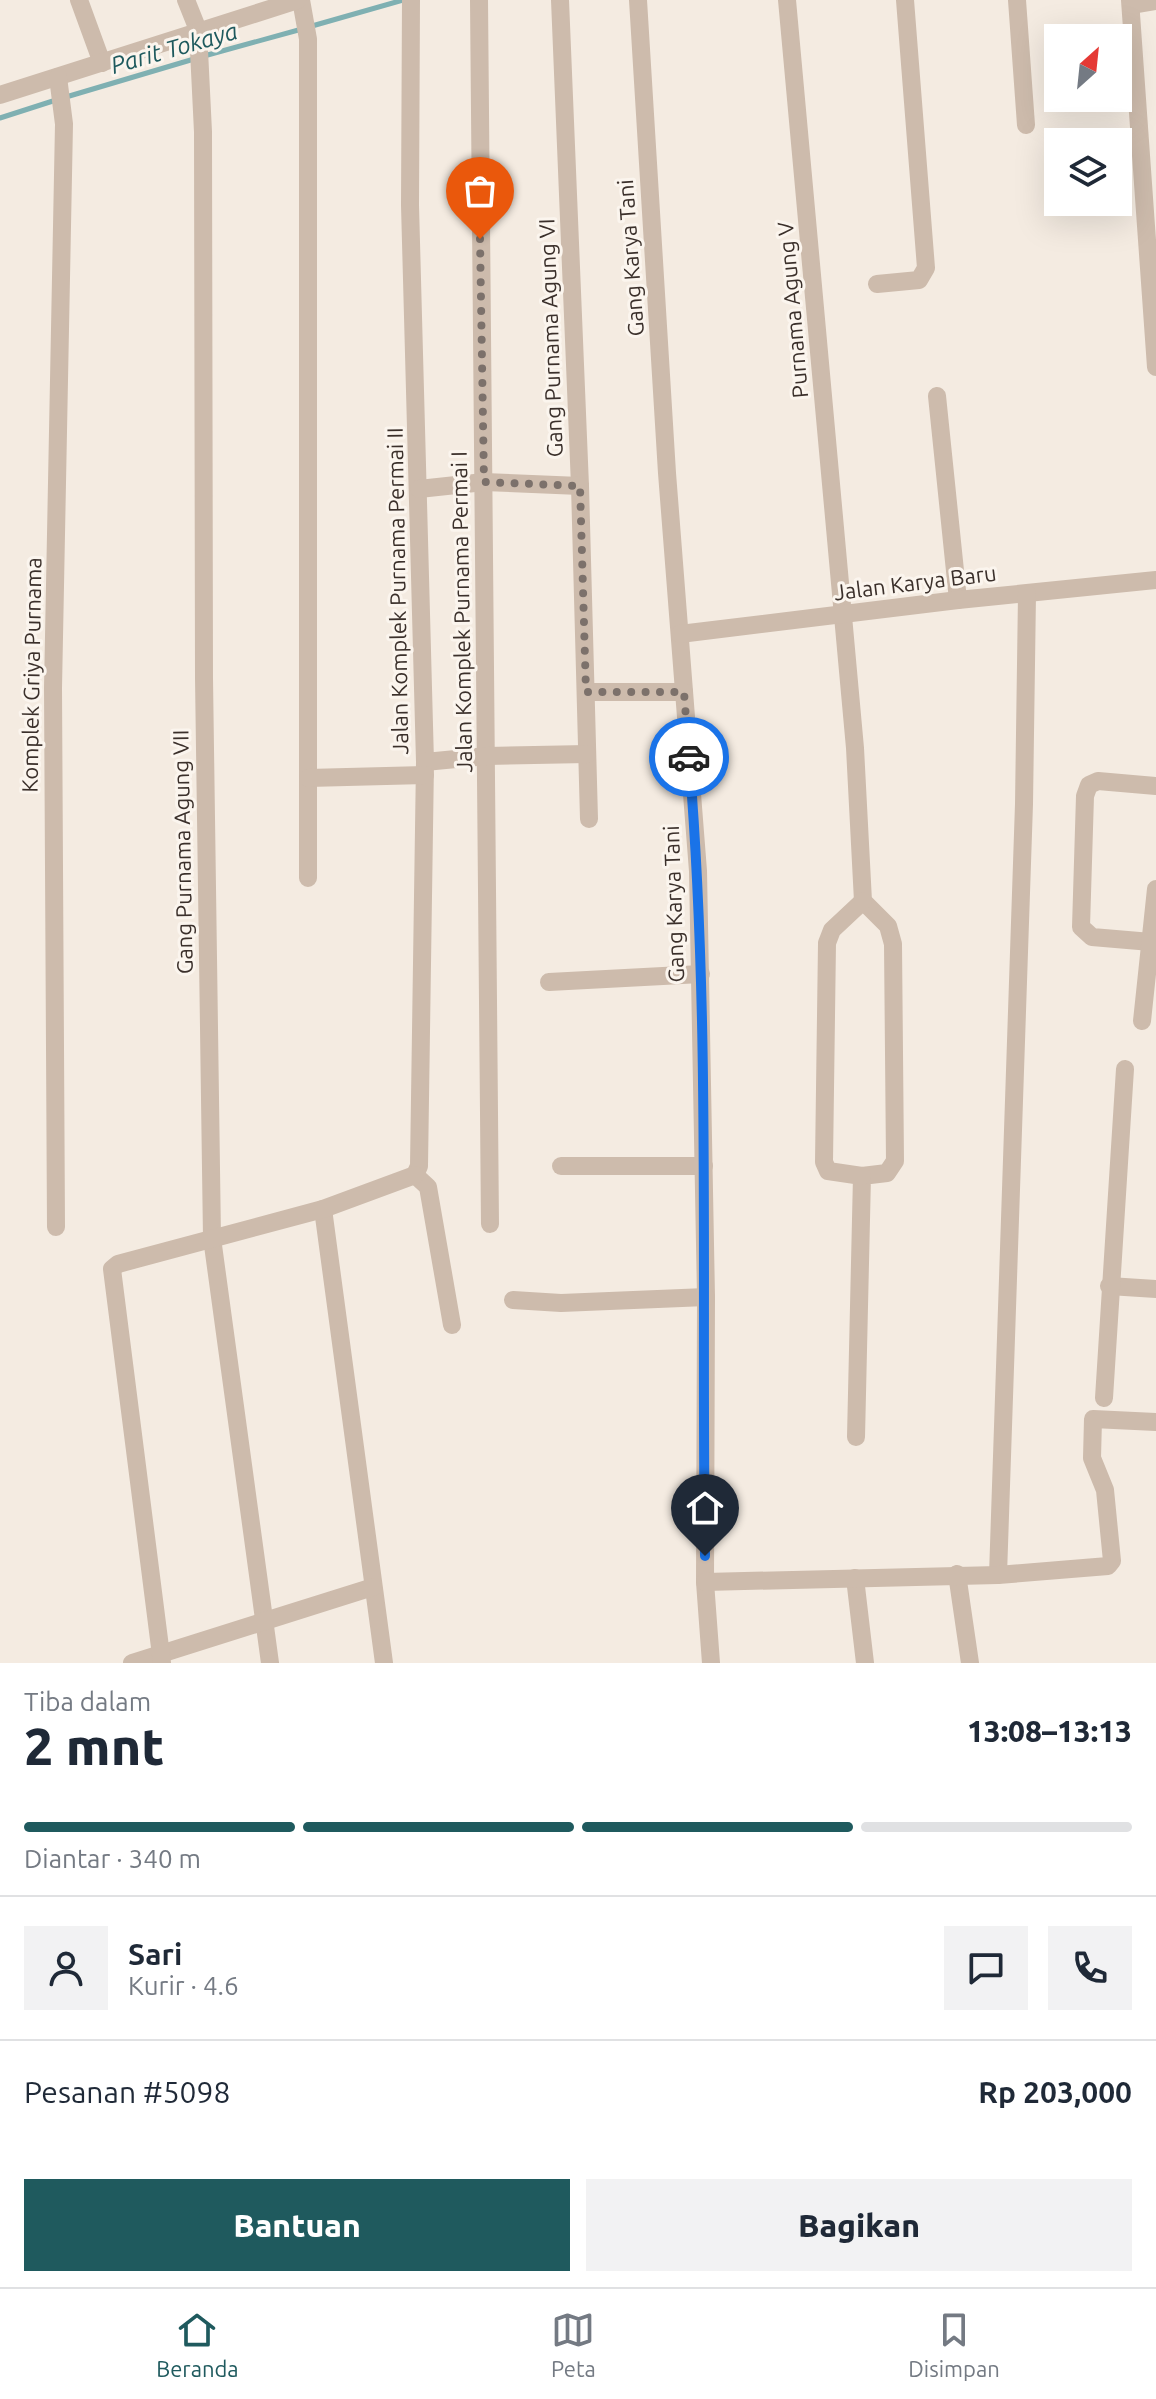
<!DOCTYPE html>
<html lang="id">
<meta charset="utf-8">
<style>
:root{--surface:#fff;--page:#f2f2f3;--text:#1f2937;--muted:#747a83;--line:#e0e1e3;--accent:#1f5a5e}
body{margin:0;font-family:Ubuntu,sans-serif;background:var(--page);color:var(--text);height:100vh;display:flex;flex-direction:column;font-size:30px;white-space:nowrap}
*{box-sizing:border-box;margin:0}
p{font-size:26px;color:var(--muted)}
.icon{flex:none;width:44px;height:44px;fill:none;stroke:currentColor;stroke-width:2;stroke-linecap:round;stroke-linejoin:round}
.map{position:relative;height:1663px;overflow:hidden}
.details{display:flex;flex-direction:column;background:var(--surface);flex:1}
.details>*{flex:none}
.needle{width:52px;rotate:27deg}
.controls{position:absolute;left:1044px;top:24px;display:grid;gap:16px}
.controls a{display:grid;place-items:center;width:88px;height:88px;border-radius:0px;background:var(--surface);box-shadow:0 8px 32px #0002;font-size:40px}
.pin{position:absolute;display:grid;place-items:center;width:68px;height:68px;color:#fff;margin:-82px -34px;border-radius:50% 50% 50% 0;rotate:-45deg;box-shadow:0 0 8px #0007}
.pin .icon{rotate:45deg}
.courier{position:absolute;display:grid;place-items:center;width:80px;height:80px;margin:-40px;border:6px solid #1a73e8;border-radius:50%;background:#fff;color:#222;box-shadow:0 2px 10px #0007}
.head em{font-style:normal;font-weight:800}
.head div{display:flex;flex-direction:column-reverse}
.head{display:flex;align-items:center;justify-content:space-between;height:136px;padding:0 24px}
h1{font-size:52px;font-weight:800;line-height:60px}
.bar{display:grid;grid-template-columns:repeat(4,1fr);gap:12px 8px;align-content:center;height:96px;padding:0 24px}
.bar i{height:10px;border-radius:6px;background:var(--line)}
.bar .on{background:var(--accent)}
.bar p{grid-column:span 4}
.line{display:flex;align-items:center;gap:20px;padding:0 24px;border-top:2px solid var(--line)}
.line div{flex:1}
.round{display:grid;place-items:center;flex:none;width:84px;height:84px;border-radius:0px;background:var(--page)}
.button{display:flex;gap:16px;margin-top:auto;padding:16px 24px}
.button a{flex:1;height:92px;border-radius:0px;background:var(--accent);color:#fff;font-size:32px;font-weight:800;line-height:92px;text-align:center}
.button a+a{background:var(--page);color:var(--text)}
.dock{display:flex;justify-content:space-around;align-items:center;height:112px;border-top:2px solid var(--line);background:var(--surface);font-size:22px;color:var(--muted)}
.dock a{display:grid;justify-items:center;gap:4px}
.dock .on{color:var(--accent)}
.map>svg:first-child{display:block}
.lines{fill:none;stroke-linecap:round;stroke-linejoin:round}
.stream{stroke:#7fb0b2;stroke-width:5}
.minor{stroke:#cdbbac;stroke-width:18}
.done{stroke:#7c716b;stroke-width:8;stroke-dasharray:0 14.4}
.route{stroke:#1a73e8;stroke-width:10}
.labels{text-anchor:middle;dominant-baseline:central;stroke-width:6;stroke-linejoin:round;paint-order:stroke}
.street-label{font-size:22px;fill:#3b302b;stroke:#fbf5ee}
.water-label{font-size:24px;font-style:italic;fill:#1f5a5e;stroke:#fbf5ee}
</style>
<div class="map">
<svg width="1156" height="1663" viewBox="0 0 1156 1663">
<rect width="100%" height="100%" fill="#f4ebe1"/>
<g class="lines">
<g class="stream">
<polyline points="312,26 403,0"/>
<polyline points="204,56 302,29"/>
<polyline points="66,97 194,59"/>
<polyline points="0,118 56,100"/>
</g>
<g class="minor">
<polyline points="79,0 102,63"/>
<polyline points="186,0 198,30 203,132 204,678 212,1238 270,1663"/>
<polyline points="301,0 308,39 308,878"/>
<polyline points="411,0 410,205 425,762 419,1166 415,1175"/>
<polyline points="479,0 490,1224"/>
<polyline points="560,0 580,486 589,819"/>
<polyline points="638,0 667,473 698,871 706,1297 705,1582 711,1663"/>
<polyline points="787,0 855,748 863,901 888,926 893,944 895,1161 887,1173 862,1176 856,1437"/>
<polyline points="1017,0 1026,125"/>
<polyline points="1130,0 1156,367"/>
<polyline points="1131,5 1156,1"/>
<polyline points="0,95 298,0"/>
<polyline points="877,284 919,280 926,268 905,0"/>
<polyline points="937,396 958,600"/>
<polyline points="419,489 484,482 580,486"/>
<polyline points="680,634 958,600 1156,580"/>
<polyline points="586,692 684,692"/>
<polyline points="425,762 487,756 587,754"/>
<polyline points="308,778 425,775"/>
<polyline points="1151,942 1092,937 1081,927 1085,796 1089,785 1098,781 1156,786"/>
<polyline points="549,982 701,974"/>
<polyline points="1142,1021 1156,889"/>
<polyline points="561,1166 704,1166"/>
<polyline points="415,1175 428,1187 452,1325"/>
<polyline points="862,1176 828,1171 824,1162 827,943 832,930 863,901"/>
<polyline points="323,1209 384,1663"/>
<polyline points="56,1227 53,688 64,124 58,77"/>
<polyline points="1109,1286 1156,1289"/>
<polyline points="513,1300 561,1303 706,1297"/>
<polyline points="1104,1398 1125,1069"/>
<polyline points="957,1574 970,1663"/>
<polyline points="998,1575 1024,804 1027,594"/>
<polyline points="855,1578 865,1663"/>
<polyline points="705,1582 998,1575 1108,1566 1112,1561 1105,1490 1092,1458 1093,1419 1156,1422"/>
<polyline points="132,1663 373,1587"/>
<polyline points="162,1663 112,1269 118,1264 323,1209 415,1175"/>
</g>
</g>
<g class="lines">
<polyline class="done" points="480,239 484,482 580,486 586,692 684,692 689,757"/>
<path class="route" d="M689,757c22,266 12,532 16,799"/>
</g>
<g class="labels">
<g class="street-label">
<text transform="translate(630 258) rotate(-94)">Gang Karya Tani</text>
<text transform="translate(792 310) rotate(-95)">Purnama Agung V</text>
<text transform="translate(550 338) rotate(-92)">Gang Purnama Agung VI</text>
<text transform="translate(915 582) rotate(-7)">Jalan Karya Baru</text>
<text transform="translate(397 591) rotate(-91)">Jalan Komplek Purnama Permai II</text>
<text transform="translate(461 612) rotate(-91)">Jalan Komplek Purnama Permai I</text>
<text transform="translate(31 675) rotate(-89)">Komplek Griya Purnama</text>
<text transform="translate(182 852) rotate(-91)">Gang Purnama Agung VII</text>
<text transform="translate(673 904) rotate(-92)">Gang Karya Tani</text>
</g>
<g class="water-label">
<text transform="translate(174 48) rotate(-16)">Parit Tokaya</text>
</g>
</g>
</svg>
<div class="controls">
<a><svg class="needle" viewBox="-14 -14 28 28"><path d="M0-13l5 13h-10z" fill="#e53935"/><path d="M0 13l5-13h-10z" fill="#747a83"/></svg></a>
<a><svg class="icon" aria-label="layers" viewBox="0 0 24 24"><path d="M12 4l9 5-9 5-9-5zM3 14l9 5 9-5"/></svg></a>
</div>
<div class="pin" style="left:480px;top:239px;background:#ea580c"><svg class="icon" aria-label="bag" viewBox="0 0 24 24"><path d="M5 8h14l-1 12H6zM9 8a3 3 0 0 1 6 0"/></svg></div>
<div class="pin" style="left:705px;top:1556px;background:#1f2937"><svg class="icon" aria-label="home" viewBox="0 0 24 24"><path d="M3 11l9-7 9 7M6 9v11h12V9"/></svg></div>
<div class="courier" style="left:689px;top:757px"><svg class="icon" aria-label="car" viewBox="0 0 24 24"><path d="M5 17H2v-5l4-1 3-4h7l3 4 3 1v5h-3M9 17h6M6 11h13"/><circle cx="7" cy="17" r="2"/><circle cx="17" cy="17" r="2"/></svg></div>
</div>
<section class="details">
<div class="head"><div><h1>2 mnt</h1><p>Tiba dalam</p></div><em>13:08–13:13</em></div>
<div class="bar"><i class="on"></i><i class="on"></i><i class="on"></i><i></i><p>Diantar · 340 m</p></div>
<div class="line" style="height:144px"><a class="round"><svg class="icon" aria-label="person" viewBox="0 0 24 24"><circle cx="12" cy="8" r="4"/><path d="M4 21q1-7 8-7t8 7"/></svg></a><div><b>Sari</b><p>Kurir · 4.6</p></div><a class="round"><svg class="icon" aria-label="chat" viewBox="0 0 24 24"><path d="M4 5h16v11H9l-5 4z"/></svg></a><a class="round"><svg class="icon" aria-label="phone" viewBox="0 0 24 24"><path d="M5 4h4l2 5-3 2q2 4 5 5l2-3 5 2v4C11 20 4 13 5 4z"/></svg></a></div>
<div class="line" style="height:104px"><div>Pesanan #5098</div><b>Rp 203,000</b></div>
<div class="button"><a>Bantuan</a><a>Bagikan</a></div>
</section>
<nav class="dock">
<a class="on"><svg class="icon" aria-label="home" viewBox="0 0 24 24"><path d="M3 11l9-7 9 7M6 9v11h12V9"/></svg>Beranda</a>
<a><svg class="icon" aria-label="map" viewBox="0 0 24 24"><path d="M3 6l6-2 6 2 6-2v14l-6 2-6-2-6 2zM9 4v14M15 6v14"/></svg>Peta</a>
<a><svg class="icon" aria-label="saved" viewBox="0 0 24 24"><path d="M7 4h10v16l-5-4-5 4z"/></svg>Disimpan</a>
</nav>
